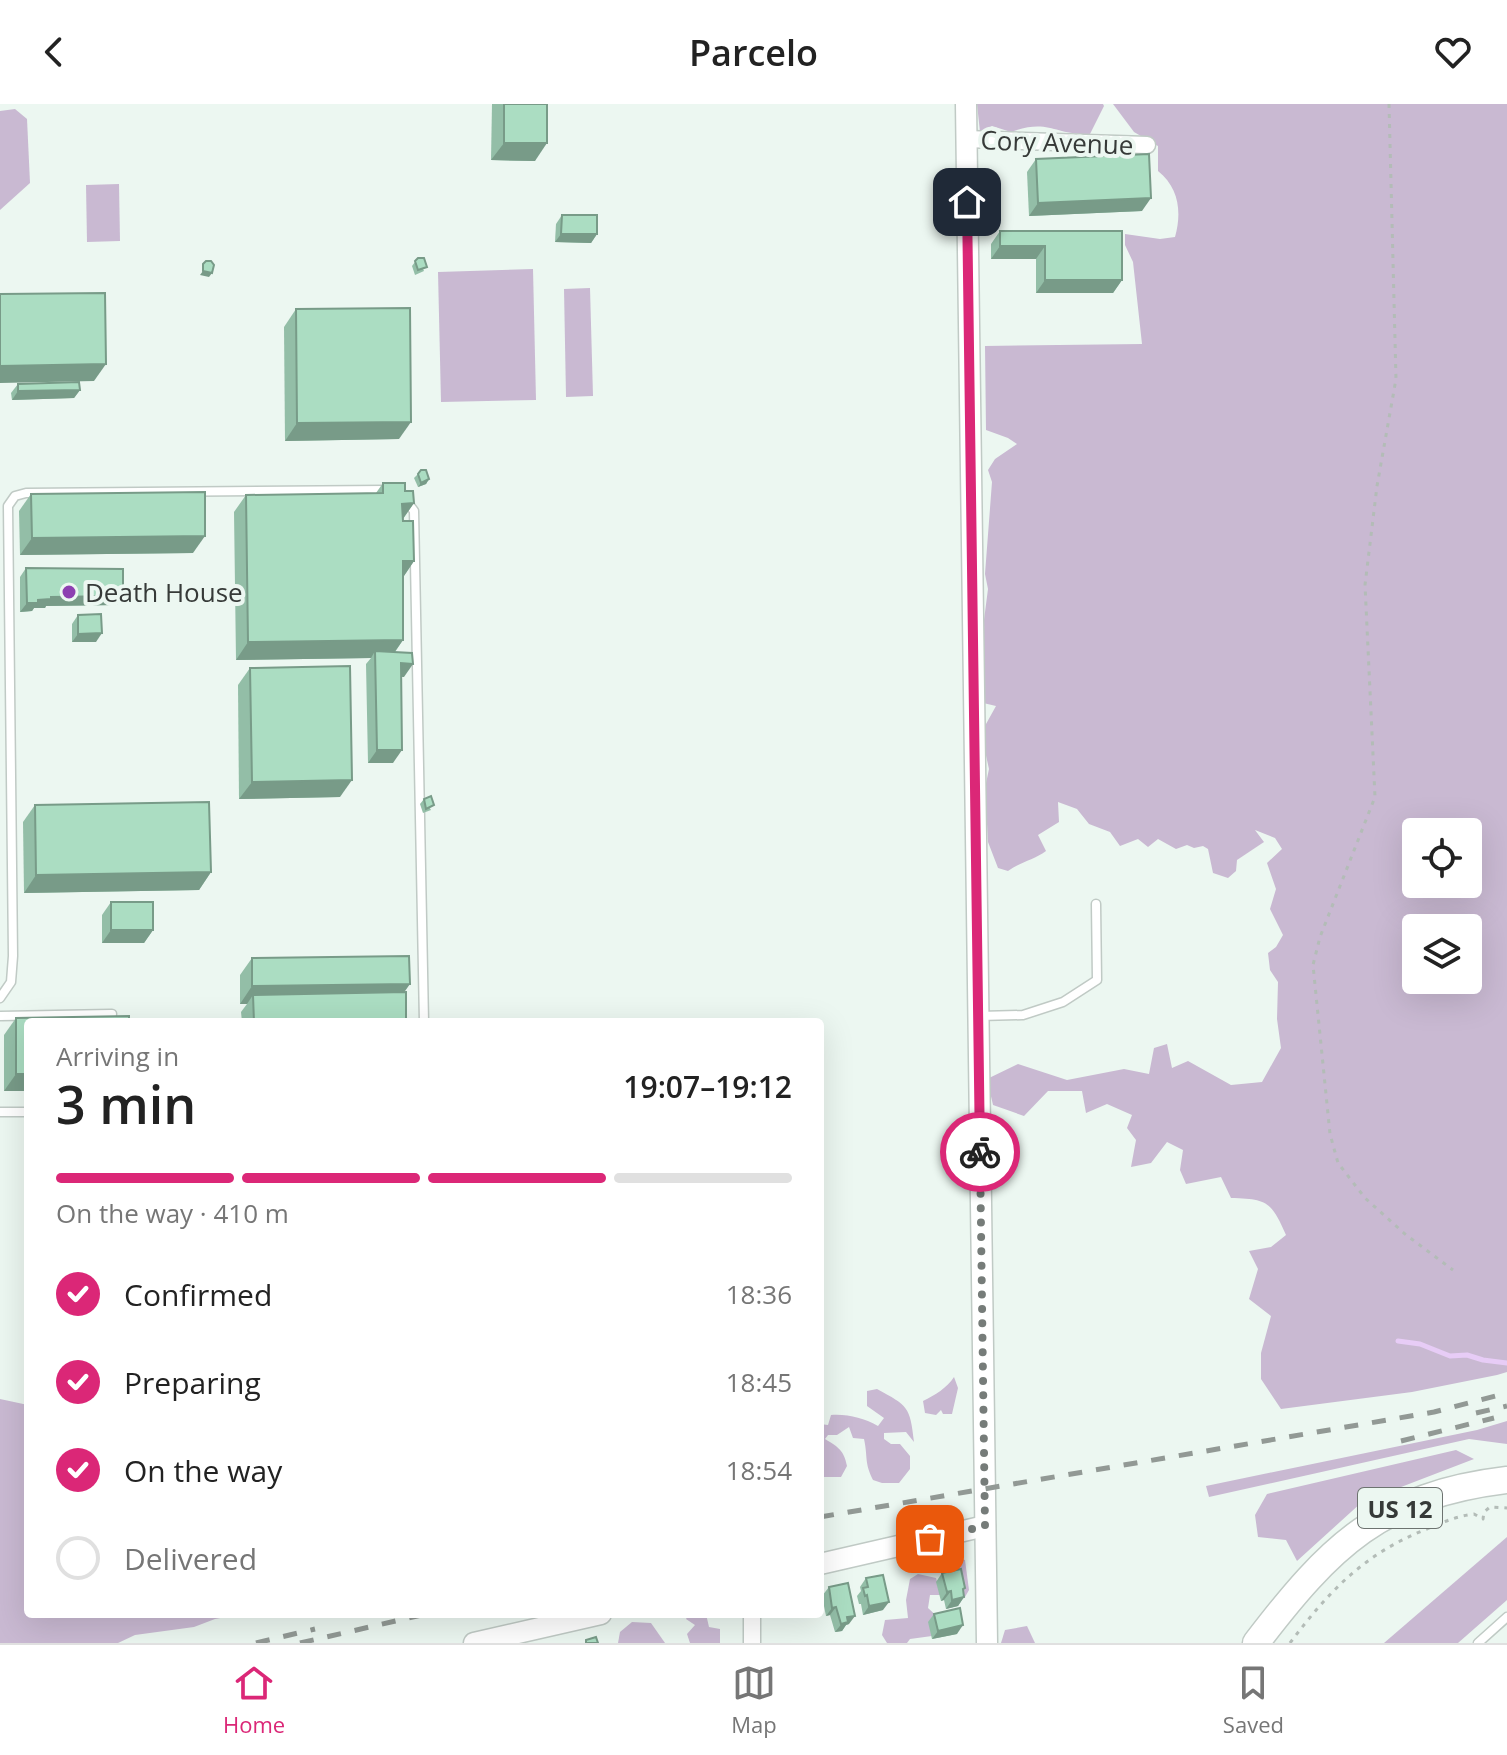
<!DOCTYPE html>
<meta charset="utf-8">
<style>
:root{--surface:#fff;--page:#f2f2f2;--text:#222;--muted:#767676;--line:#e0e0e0;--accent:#db2777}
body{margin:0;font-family:"Open Sans",sans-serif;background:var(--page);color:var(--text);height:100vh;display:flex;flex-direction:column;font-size:30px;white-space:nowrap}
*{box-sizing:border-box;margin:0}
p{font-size:26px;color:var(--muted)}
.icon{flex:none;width:44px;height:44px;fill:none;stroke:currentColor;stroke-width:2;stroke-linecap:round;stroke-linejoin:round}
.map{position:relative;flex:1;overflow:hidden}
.sheet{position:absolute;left:24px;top:914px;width:800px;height:600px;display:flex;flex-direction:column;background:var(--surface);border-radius:8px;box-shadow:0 8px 32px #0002}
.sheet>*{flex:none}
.tools{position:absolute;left:1402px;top:714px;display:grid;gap:16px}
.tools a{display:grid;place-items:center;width:80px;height:80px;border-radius:8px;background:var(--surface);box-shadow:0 8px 32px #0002;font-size:40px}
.pin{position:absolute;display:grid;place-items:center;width:68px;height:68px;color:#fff;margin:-34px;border-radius:16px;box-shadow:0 4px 12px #0006}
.courier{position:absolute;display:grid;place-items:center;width:80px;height:80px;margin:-40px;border:6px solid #db2777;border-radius:50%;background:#fff;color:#222;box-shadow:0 2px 10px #0007}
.headline em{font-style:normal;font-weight:600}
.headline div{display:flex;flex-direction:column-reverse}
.headline{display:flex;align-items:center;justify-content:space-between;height:136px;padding:0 32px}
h1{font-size:52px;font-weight:600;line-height:60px}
.bar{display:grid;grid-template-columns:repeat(4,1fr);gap:12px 8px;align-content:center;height:96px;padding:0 32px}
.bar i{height:10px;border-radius:6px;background:var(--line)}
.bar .on{background:var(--accent)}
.bar p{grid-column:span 4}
ol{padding:0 32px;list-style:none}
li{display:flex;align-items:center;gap:24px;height:88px}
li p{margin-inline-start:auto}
li .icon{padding:8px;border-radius:50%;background:var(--accent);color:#fff;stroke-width:4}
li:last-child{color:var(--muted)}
li i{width:44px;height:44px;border:4px solid var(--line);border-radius:50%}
header{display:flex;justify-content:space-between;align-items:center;height:104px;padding:0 32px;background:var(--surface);font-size:36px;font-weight:600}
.tab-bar{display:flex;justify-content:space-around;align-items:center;height:112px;border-top:2px solid var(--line);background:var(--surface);font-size:22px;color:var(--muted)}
.tab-bar a{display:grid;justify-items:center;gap:4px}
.tab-bar .on{color:var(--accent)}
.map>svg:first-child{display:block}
.green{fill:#c9b9d2;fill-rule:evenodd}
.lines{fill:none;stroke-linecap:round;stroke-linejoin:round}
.stream{stroke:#e7ccf6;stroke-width:5}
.service-casing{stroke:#c0cac5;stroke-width:11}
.minor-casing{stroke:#c0cac5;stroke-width:19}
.tertiary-casing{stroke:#c0cac5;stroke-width:23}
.primary-casing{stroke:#c0cac5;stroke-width:29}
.path{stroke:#b3bcb7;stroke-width:3;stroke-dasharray:4 6;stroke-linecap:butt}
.service{stroke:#fff;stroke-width:8}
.minor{stroke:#fff;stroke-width:16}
.tertiary{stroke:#fff;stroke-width:20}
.primary{stroke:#fff;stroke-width:26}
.rail{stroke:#929995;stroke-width:5;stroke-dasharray:14 14;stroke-linecap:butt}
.wall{fill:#93bea7}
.shaded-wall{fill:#789b88}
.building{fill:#abddc2;stroke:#789b88;stroke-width:2}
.done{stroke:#767c79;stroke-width:8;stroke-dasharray:0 14.4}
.route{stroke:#db2777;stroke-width:10}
.poi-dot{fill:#8d40b1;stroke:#ecf7f1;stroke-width:3}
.labels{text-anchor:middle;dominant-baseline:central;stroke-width:8;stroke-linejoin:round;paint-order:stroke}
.shield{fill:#ecf7f1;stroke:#6d7370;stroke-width:2}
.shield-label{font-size:24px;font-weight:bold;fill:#363a38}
.street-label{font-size:26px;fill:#363a38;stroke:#ecf7f1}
.poi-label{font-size:26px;fill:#363a38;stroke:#ecf7f1;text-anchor:start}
</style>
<header><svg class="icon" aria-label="back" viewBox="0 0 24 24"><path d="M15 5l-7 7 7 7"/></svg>Parcelo<svg class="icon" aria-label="heart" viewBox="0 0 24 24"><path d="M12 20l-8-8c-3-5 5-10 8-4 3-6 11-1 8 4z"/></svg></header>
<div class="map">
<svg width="1507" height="1539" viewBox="0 0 1507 1539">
<rect width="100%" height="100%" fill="#ecf7f1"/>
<g class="green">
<path d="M977,0h126l1,2 -14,28c-35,2 -40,-16 -79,-2l-19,-6 -12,6z"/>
<path d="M1113,0h394v1268l-10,3 -85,17 -131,17 -20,-30v-26l10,-37 -22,-17 9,-30 -9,-18 22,-4 15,-12c-15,-34 -19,-36 -55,-37l-10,-21 -35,7 -6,-14 3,-20 -16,-8 -16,21 -20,4 5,-27 -9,-12 5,-13 -25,-11 -21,9 -4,-22h-34l-24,25 -31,-11 -6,-26 31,-15 49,16 57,-11 25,5 5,-26 13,-4 5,24 16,-7 43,24 31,-3 19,-34 -4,-29 1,-37 -8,-12 -2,-17 8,-6 7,-12 -13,-26 6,-20 -9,-26 15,-14 -7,-11 -20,-8 9,12 -27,18 -1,11 -8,7 -15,-5 -5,-24 -5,-3 -9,2 -7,-3 -11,4 -18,-10 -10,8 -10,-8 -18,7 -10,-14 -21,-8 -12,-15 -19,-7 1,20 -21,13 8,16c-12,9 -26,11 -38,20l-10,-3 -10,-26 -3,-54 4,-19 -8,-36 15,-27 -17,-4 6,-25 -7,-11 10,-77 -3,-15 7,-92 -4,-12 7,-11 22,-15 -9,-6 -22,-8 -1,-84 157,-2 -9,-82 -8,-17v-11l35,5 15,-2c7,-25 4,-49 -17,-66v-25l-24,-14zM1416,728h52v52h-52zM1416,824h52v52h-52z"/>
<polygon points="15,5 27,15 30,79 0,106 0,7"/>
<polygon points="119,80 120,137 87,138 86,81"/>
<polygon points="533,165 536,296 441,298 438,168"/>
<polygon points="590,184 593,292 566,293 564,185"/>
<path d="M954,1273l4,11 -6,26h-9l-2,-4 -5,5 -11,-2 -2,-12c12,-6 24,-13 31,-24z"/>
<path d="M877,1285c31,17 33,17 37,53l-8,-10 -22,1v6l7,5h9l10,12v13l-11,14h-17l-9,-3c-9,-18 -5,-23 -9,-41l-11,-1 -4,-11 -12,8h-9l-3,4c13,8 19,11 22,27l-6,11h-21v-53l8,1 3,-10c18,-1 32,3 47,11l6,-8 -17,-12v-15z"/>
<polygon points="0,1295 28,1301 28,1510 242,1510 215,1515 194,1523 135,1531 118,1539 0,1539"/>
<polygon points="1507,1317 1507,1340 1469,1335 1209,1393 1206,1382 1477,1326"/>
<polygon points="1456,1346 1474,1355 1362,1398 1297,1457 1286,1436 1258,1433 1255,1411 1267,1390"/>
<polygon points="1507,1433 1507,1496 1458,1539 1384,1539"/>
<polygon points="954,1453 965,1456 969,1486 965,1493 956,1490 950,1459"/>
<polygon points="918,1470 936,1474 941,1491 930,1491 928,1504 942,1517 932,1532 910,1535 907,1539 887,1539 882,1531 885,1516 908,1514 906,1496 910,1475"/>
<polygon points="689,1510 706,1510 709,1523 720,1525 720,1539 690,1539 687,1530 695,1521 686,1515"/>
<polygon points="632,1518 651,1519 665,1539 618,1539 620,1528"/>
<polygon points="1027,1522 1035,1539 1001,1539 1005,1526"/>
</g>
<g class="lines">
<polyline class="stream" points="1398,1237 1420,1240 1450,1252 1467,1251 1483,1256 1507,1259"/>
<defs>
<g id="service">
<polyline points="405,395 414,407 424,918"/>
<polyline points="0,894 11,878 13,852 8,402 15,392 26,389 386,386"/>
<polyline points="0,912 112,910"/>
<polyline points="979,912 1023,911 1063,898 1097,876 1096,800"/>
<polyline points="0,1008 28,1008"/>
<polyline points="1478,1539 1507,1513"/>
</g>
<g id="minor">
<polyline points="966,35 1147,41"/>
<polyline points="752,1510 752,1539"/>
</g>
<g id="tertiary">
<polyline points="966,0 987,1539"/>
<polyline points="820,1460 985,1422"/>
<polyline points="474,1539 601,1510"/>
</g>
<path id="primary" d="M1256,1539c74,-97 125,-148 251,-163"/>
</defs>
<use href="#service" class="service-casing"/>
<use href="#minor" class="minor-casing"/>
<use href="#tertiary" class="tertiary-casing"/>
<use href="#primary" class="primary-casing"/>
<g class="path">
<polyline points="1389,0 1396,275 1377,382 1365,481 1375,693 1320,833 1313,861 1330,1030 1338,1059 1365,1094 1405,1130 1453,1166"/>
<path d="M1290,1539c39,-52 75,-90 137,-114 16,-7 30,-13 47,-15l9,5 1,-7 6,-5 17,1"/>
</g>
<use href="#service" class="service"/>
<use href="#minor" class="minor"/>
<use href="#tertiary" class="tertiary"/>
<use href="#primary" class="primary"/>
<g class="rail">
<polyline points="1476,1309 1507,1302"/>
<polyline points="1401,1337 1494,1314"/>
<polyline points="820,1413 1434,1308 1507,1289"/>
<polyline points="256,1539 315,1525"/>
<polyline points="300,1539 426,1510"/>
</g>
</g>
<g class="wall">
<polygon points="492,0 547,0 535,57 491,56"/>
<polygon points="1036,55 1142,107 1029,112 1027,68"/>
<polygon points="562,111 597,130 591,139 555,138 556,120"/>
<polygon points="1000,127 1122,127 1122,176 1113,189 1036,189 1036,155 991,155 991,140"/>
<polygon points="418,154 424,167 415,171 412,162"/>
<polygon points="296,205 399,335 285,337 284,223"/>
<polygon points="18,280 80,286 74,294 12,296 11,289"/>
<polygon points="418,370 429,375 426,380 418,383 414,374"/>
<polygon points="383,379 405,387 414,399 403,415 414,457 403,473 403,536 395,548 404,573 401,573 393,659 368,659 366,560 371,554 236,556 234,408 246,391 376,389"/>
<polygon points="31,390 193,449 20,451 19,407"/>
<polygon points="26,464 123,492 117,501 46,502 45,504 34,504 32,507 20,508 20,473"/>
<polygon points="78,511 96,538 72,538 72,520"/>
<polygon points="250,564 340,693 239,695 238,581"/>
<polygon points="424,695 431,706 423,709 420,700"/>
<polygon points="35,701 211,768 199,786 24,789 23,718"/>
<polygon points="111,798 153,826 144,839 102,839 102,811"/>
<polygon points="252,854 404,888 406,918 242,918 241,908 247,900 240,900 240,871"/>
<polygon points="16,914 28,987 4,987 4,931"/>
<polygon points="942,1469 963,1487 964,1493 958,1502 946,1505 944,1496 941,1497 936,1478"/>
<polygon points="866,1474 883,1506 863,1511 861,1500 859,1500 857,1492 861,1487 860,1483"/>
<polygon points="829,1483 849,1520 846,1521 842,1527 835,1528 830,1511 826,1512 822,1492"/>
<polygon points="934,1510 957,1530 932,1535 928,1518"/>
</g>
<g class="shaded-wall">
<polygon points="504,39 547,39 535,57 491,56"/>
<polygon points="1151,94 1142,107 1029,112 1038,99"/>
<polygon points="561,130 597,130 591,139 555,138"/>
<polygon points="1000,142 1045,142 1036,155 991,155"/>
<polygon points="203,167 212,169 209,173 200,171"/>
<polygon points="1045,176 1122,176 1113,189 1036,189"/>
<polygon points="106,260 94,277 0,279 0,262"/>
<polygon points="80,286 74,294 12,296 18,287"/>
<polygon points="411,318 399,335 285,337 297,319"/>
<polygon points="429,375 426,380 418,383 421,379"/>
<polygon points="414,399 402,416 402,400"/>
<polygon points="205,432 193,449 20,451 32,434"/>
<polygon points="403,457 414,457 402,475"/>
<polygon points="123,492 117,501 46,502 45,504 34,504 32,507 20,508 27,499 51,493"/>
<polygon points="102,529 96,538 72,538 78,530"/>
<polygon points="403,536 391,553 375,547 371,554 236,556 248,538"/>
<polygon points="401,559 413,560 404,573 392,572"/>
<polygon points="377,646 402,646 393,659 368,659"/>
<polygon points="352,676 340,693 239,695 252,678"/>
<polygon points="211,768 199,786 24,789 36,771"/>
<polygon points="111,826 153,826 144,839 102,839"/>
<polygon points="410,880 398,897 253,891 247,900 240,900 252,882"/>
<polygon points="16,970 28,970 28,987 4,987"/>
<polygon points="951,1487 944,1496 941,1497 947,1488"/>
<polygon points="964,1493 958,1502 946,1505 952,1496"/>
<polygon points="889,1498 883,1506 863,1511 869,1502"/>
<polygon points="836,1503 830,1511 826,1512 832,1504"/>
<polygon points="855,1512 849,1520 846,1521 842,1527 835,1528 847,1513"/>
<polygon points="963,1521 957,1530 932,1535 938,1527"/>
</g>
<g class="building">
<rect x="504" y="0" width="43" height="39"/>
<polygon points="1149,50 1151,94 1038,99 1036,55"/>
<polygon points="562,111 597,111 597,130 561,130"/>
<polygon points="1000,127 1122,127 1122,176 1045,176 1045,142 1000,142"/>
<polygon points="418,154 424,154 427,163 418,166 415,157"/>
<polygon points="206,157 211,157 214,161 212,169 203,167 203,160"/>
<polygon points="105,189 106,260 0,262 0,190"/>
<polygon points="410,204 411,318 297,319 296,205"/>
<polygon points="79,278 80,286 18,287 18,280"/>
<polygon points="421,366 426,366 429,375 421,379 418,370"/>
<polygon points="383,379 405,379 405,387 413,387 414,399 402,400 403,417 413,417 414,457 403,457 403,536 248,538 246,391 383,389"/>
<polygon points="205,388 205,432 32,434 31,390"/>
<polygon points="26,464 123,465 123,492 51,493 51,495 38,496 38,499 27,499"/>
<polygon points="101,510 102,529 78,530 78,511"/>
<polygon points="375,547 412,549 413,560 401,559 402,646 377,646"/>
<polygon points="350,562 352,676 252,678 250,564"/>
<polygon points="431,692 434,701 426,705 424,695"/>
<polygon points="209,698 211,768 36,771 35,701"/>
<rect x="111" y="798" width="42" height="28"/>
<polygon points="409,852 410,880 252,882 252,854"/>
<polygon points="406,888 406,918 254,918 253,891"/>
<polygon points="129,912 129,918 28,918 28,970 16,970 16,914"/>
<polygon points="961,1465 965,1484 963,1485 964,1493 952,1496 951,1487 947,1488 942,1469"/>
<polygon points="883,1471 889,1498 869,1502 867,1491 865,1492 863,1484 868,1483 866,1474"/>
<polygon points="848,1479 855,1512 847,1513 848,1518 841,1520 836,1503 832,1504 829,1483"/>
<polygon points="960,1504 963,1521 938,1527 934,1510"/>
<polygon points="596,1533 598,1539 586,1539 586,1536"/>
</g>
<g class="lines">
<polyline class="done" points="930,1435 985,1422 980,1048"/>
<polyline class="route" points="967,98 980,1048"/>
</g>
<circle class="poi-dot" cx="69" cy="488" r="8"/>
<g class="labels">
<rect class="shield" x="1358" y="1384" width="84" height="40" rx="6"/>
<g class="shield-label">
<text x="1400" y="1404">US 12</text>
</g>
<g class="street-label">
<text transform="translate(1057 38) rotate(2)">Cory Avenue</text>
</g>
<g class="poi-label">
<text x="85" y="488">Death House</text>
</g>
</g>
</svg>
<div class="tools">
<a><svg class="icon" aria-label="locate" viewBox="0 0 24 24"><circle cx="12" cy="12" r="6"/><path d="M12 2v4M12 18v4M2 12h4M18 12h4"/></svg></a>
<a><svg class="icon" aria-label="layers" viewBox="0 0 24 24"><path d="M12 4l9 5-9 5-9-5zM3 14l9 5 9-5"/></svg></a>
</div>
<div class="pin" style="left:930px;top:1435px;background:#ea580c"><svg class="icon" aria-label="bag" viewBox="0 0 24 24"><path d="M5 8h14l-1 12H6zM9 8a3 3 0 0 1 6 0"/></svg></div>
<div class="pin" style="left:967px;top:98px;background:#1f2937"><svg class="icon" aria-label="home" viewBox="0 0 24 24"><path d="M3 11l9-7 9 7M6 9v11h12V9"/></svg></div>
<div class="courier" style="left:980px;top:1048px"><svg class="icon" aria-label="bike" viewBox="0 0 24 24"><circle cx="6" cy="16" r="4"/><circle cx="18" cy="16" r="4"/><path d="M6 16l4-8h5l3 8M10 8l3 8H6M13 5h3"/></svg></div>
<section class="sheet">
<div class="headline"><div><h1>3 min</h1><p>Arriving in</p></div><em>19:07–19:12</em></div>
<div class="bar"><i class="on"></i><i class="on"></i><i class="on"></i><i></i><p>On the way · 410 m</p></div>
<ol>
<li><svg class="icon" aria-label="check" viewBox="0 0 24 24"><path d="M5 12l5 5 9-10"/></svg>Confirmed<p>18:36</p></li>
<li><svg class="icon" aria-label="check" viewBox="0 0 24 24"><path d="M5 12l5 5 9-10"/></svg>Preparing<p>18:45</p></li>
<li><svg class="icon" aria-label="check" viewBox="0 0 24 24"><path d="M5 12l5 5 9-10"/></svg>On the way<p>18:54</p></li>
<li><i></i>Delivered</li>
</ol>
</section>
</div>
<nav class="tab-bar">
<a class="on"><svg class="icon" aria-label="home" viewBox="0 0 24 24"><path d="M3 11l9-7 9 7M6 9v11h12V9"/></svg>Home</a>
<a><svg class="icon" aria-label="map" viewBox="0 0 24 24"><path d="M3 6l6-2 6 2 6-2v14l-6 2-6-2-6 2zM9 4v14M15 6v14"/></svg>Map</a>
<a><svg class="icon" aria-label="saved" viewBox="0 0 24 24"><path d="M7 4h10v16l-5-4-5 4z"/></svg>Saved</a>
</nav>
